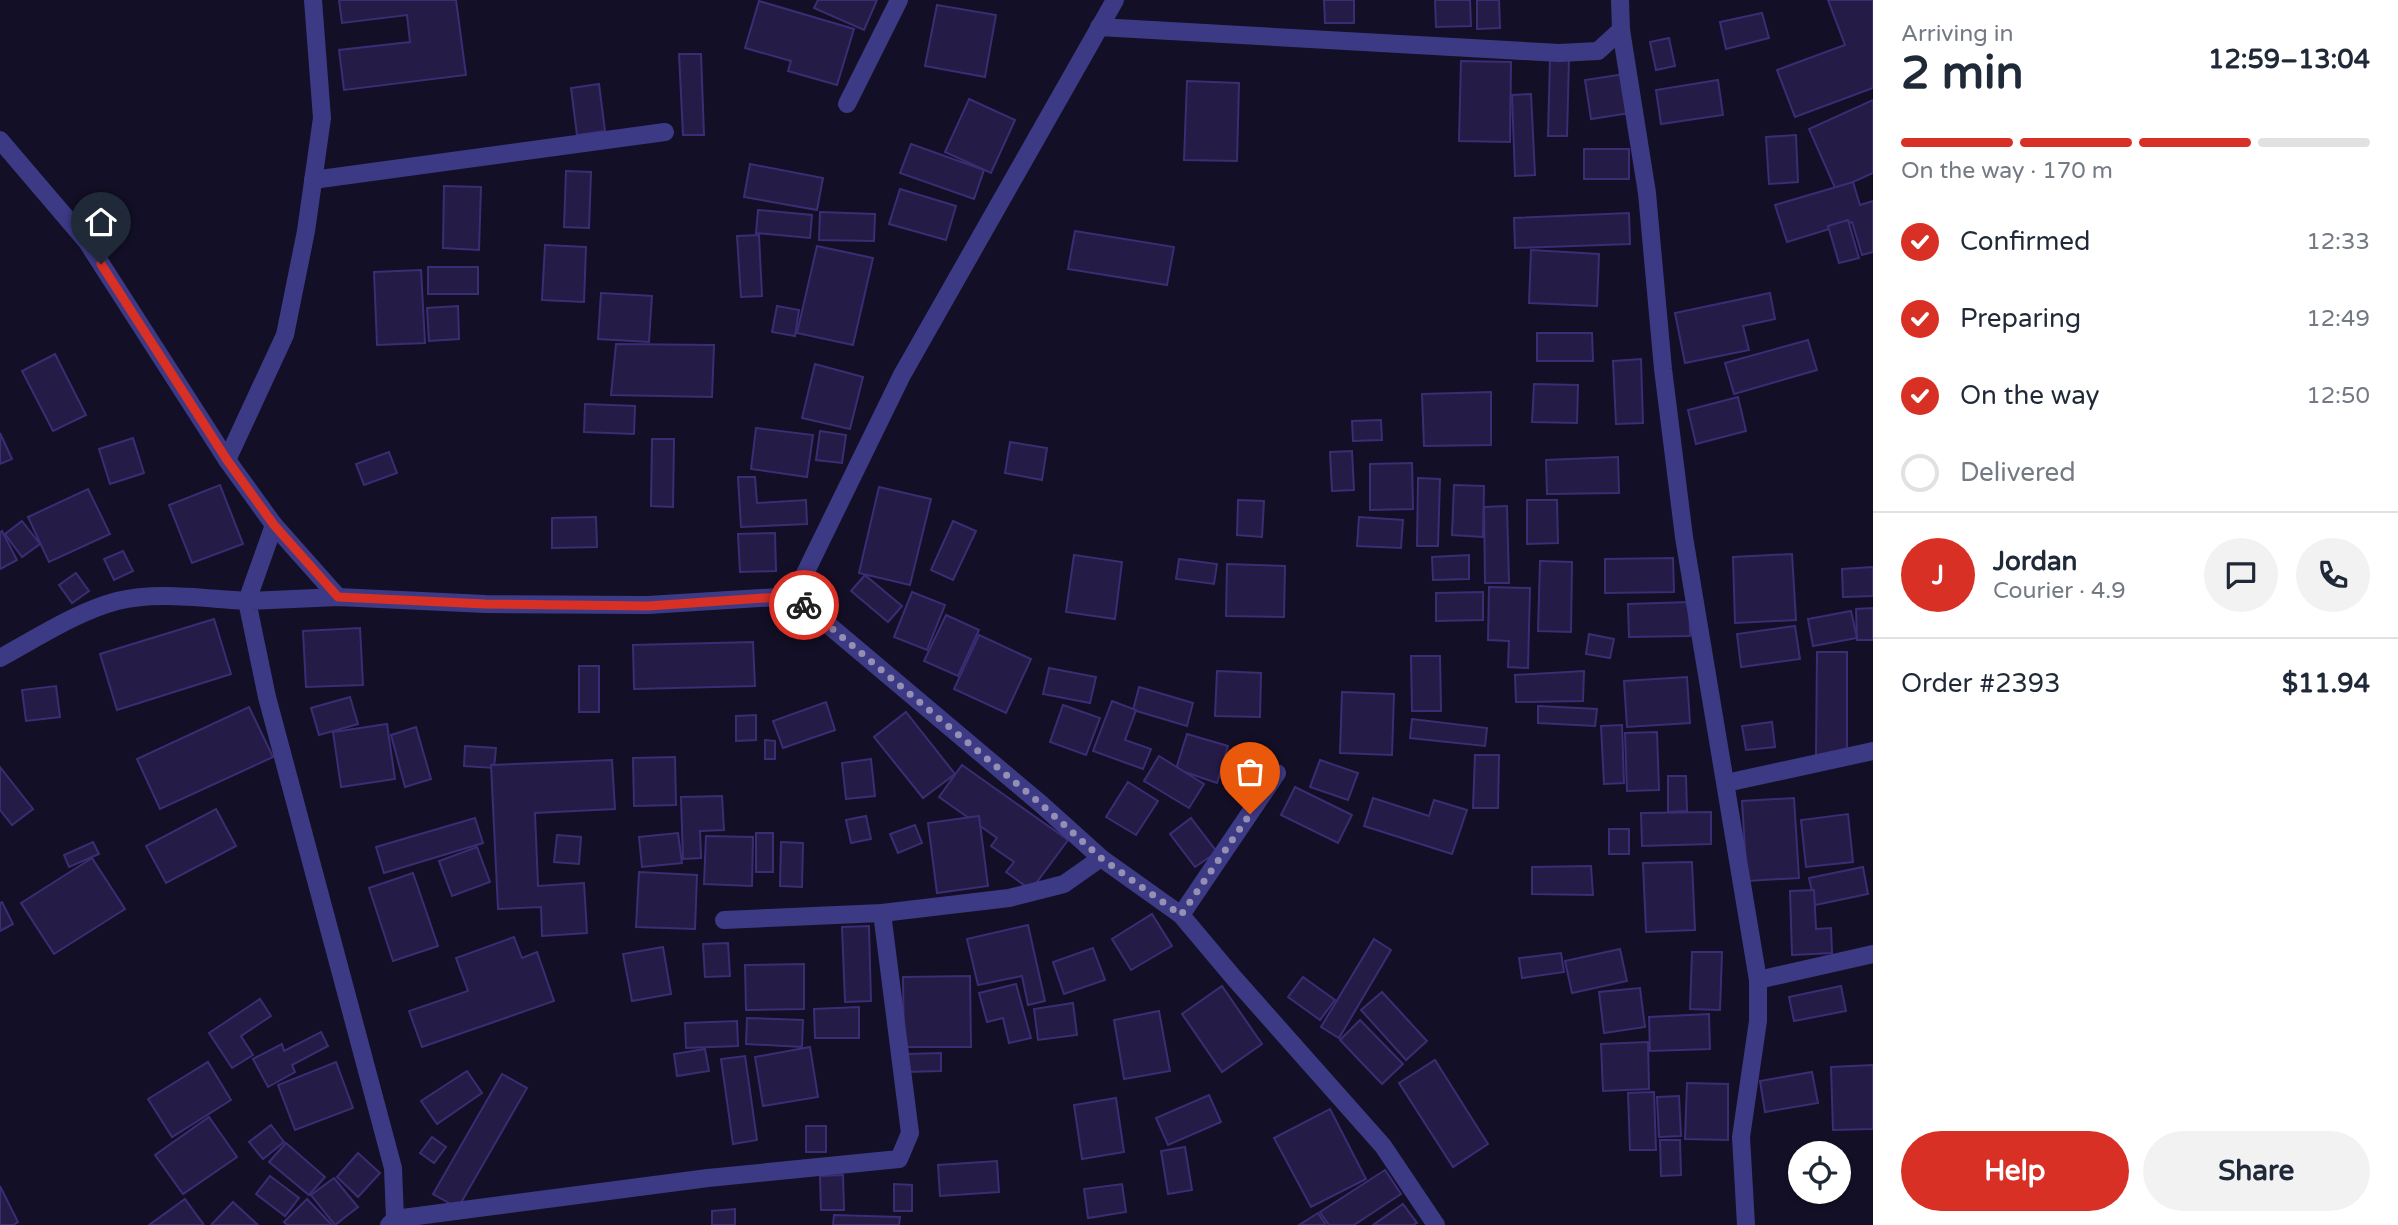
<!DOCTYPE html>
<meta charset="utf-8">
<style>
:root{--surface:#fff;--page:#f2f2f3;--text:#1f2937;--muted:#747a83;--line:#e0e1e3;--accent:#d93025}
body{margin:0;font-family:"Varela Round",sans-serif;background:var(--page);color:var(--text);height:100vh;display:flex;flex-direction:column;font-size:26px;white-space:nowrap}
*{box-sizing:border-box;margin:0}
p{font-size:23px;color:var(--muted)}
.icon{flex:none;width:38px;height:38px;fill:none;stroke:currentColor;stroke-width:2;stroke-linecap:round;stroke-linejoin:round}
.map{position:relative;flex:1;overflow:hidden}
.sheet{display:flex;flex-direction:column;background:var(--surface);width:525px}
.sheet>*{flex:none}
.tools{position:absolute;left:1788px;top:1141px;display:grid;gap:14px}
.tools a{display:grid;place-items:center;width:63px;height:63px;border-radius:50%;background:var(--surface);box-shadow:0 2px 5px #0004;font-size:35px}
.pin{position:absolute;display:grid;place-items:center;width:60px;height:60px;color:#fff;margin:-72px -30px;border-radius:50% 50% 50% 0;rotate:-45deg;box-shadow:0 0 7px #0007}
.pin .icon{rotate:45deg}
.courier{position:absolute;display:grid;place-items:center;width:70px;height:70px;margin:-35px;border:5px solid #d93025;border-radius:50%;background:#fff;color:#222;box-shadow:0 2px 9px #0007}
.head em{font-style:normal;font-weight:800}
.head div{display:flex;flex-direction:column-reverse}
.head{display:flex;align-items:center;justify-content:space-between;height:119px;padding:0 28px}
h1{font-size:46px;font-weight:800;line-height:52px}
.bar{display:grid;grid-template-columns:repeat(4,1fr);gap:10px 7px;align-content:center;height:84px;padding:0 28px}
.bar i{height:9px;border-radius:5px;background:var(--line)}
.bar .on{background:var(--accent)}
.bar p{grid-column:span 4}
.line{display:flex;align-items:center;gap:18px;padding:0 28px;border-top:2px solid var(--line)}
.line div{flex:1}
.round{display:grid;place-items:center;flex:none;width:74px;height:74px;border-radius:37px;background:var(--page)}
ol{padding:0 28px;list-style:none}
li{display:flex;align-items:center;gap:21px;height:77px}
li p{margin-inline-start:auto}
li .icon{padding:7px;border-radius:50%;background:var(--accent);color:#fff;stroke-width:4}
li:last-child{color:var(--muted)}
li i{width:38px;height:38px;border:4px solid var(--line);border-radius:50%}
.cta{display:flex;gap:14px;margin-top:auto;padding:14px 28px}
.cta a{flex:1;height:80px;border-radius:42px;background:var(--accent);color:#fff;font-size:28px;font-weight:800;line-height:80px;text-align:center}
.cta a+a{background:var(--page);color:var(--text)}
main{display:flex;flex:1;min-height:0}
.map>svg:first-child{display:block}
.building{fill:#241b47;stroke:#3b2d73;stroke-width:2}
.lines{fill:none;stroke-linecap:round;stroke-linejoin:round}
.minor{stroke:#3d3a85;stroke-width:18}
.done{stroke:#948fb3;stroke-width:7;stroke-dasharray:0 12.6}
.route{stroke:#d93025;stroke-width:9}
</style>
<main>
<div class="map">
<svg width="1873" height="1225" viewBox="0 0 1873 1225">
<rect width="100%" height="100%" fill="#130f26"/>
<g class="building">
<polygon points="339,0 456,0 466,75 344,90 339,50 410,42 407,15 342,23"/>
<polygon points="818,0 877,0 864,30 814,8"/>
<polygon points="1324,0 1354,0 1354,23 1325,23"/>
<polygon points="1435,0 1470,0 1471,26 1436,27"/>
<polygon points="1477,0 1499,0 1500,28 1477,29"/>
<polygon points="1828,0 1873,0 1873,88 1795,117 1777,70 1845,45"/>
<polygon points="759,1 854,29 837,85 788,71 791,61 745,48"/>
<polygon points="937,5 996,15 985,77 925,66"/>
<polygon points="1762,13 1769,38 1726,49 1720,22"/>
<polygon points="1669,38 1675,66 1656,70 1650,42"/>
<polygon points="679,54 701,54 704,135 683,135"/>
<polygon points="1550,57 1569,58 1567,136 1548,136"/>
<polygon points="1461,61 1511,62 1510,142 1459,141"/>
<polygon points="1625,74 1630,113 1591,119 1585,80"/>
<polygon points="1718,80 1723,115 1661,124 1656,90"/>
<polygon points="1187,81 1239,83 1237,161 1184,160"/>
<polygon points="599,84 605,131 577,135 571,88"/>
<polygon points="1531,94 1535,175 1515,176 1512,95"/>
<polygon points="969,99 1015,120 991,173 945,152"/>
<polygon points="1873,100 1873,173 1836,190 1809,129"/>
<polygon points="1796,135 1798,182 1769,184 1766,137"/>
<polygon points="911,144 984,170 974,199 900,173"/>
<rect x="1584" y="149" width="45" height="30"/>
<polygon points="750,164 823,178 817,210 744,197"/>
<polygon points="566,171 591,172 589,228 564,227"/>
<polygon points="1853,182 1860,205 1873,201 1873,252 1862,255 1852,222 1787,242 1775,205"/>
<polygon points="444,186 481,187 479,250 443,248"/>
<polygon points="900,189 956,206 946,240 889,224"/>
<polygon points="758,210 812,215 810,238 756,233"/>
<polygon points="820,212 875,214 874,241 819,240"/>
<polygon points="1629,213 1630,244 1515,248 1514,218"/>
<polygon points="1848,220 1859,258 1839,263 1828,226"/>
<polygon points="1075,231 1174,247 1167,285 1068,269"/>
<polygon points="759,235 762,296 741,297 737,236"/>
<polygon points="545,245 586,247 584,302 542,300"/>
<polygon points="817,246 873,258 853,345 797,333"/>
<polygon points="1531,250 1599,254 1597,306 1529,303"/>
<rect x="428" y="267" width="50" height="27"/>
<polygon points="421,270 425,343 377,345 374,272"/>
<polygon points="601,293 652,296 649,342 598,339"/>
<polygon points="1770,293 1775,319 1743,326 1749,350 1685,363 1675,313"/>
<polygon points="458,306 459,339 429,341 427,308"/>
<polygon points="777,306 799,310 795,336 772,332"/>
<polygon points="1537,333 1592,333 1593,361 1537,361"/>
<polygon points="1808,340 1817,370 1734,394 1725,363"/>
<polygon points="616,344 714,345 712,397 611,395"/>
<polygon points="55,354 86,415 53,431 22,371"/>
<polygon points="1641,359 1643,423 1616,424 1613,361"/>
<polygon points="815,364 863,377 850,429 802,418"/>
<polygon points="1534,384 1578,385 1577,423 1532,422"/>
<polygon points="1491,392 1491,445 1424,446 1422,394"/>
<polygon points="1738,397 1746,431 1696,444 1688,410"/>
<polygon points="585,404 635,406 634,434 584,432"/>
<polygon points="1381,420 1382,440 1353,441 1352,421"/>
<polygon points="756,428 813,435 807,477 751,469"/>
<polygon points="820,431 846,435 842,463 816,460"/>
<polygon points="0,433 12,459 0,464"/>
<polygon points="133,438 144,473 110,484 99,449"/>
<polygon points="652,439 674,439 673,507 651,506"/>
<polygon points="1010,442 1047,448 1042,480 1005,473"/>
<polygon points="1352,451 1354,490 1332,491 1330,452"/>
<polygon points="389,452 397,473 364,485 356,464"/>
<polygon points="1618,457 1619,493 1547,494 1546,460"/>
<polygon points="1412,463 1413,509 1370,510 1370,464"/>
<polygon points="738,477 755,477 757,503 806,500 807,524 741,527"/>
<polygon points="1418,478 1440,479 1438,546 1417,546"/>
<polygon points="220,485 243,544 192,563 169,505"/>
<polygon points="1454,485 1484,486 1483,537 1452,535"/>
<polygon points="879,487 931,499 910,585 859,573"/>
<polygon points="88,489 110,534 49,562 28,517"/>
<polygon points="1238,500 1264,501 1262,537 1237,535"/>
<polygon points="1527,500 1557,500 1558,543 1527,544"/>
<polygon points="1507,506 1509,583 1485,583 1484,507"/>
<polygon points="596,517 597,547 552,548 552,518"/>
<polygon points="1359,517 1403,520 1401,548 1357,546"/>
<polygon points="22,521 40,544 22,557 5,534"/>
<polygon points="953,521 976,531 953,580 931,570"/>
<polygon points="2,531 17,560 0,569 0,533"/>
<polygon points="775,533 776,571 740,572 738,534"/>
<polygon points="123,551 133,571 114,580 104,559"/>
<polygon points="1792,554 1796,620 1735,623 1733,557"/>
<polygon points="1074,555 1122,562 1115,619 1066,612"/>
<polygon points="1469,555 1469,579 1433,580 1432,557"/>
<polygon points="1673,558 1674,592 1605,593 1605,559"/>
<polygon points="1179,559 1217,564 1214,584 1176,579"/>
<polygon points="1540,561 1572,562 1571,632 1538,631"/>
<polygon points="1227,564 1285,566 1284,617 1226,616"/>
<polygon points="1873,567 1873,596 1843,597 1842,569"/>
<polygon points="76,573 89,591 72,603 59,585"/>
<polygon points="865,575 902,606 888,622 851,591"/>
<polygon points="1489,587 1530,588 1528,668 1508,667 1509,641 1488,640"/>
<polygon points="912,592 945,605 927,650 894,637"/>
<polygon points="1483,592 1483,620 1436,621 1436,593"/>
<polygon points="1689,602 1690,636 1629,637 1628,604"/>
<polygon points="1873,608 1873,640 1857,640 1856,609"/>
<polygon points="1851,611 1857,638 1813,646 1808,619"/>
<polygon points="946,615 979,630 958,676 924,661"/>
<polygon points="214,619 231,674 117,710 100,654"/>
<polygon points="1795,626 1800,659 1741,667 1737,634"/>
<polygon points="360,628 363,685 306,687 303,631"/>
<polygon points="1589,634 1614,639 1610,658 1586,654"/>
<polygon points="979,635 1031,659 1006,713 954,689"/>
<polygon points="753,642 755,686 634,689 633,645"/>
<polygon points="1817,652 1847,652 1847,756 1816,756"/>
<polygon points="1411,656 1440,656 1441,711 1412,711"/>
<rect x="579" y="666" width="20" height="46"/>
<polygon points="1049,668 1096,677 1090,703 1043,694"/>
<polygon points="1217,671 1261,673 1260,717 1215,716"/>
<polygon points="1584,671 1583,701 1516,702 1515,675"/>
<polygon points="1687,677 1690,723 1627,727 1624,681"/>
<polygon points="56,686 60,717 26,721 22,690"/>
<polygon points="1139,687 1193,703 1187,726 1133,710"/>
<polygon points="1342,692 1394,694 1392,755 1340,753"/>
<polygon points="350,697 358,724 319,735 311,708"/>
<polygon points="1112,701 1136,710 1125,740 1151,749 1143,769 1093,751"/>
<polygon points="826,702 835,730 783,748 773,721"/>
<polygon points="1063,705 1100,718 1086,755 1050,742"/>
<polygon points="1538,706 1597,709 1595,726 1538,723"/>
<polygon points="249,707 273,757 160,809 137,759"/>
<polygon points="906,712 955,774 923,798 874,737"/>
<polygon points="756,715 756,740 736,741 736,716"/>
<polygon points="1412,719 1487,728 1485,746 1410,738"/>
<polygon points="1772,722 1775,747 1746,750 1742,726"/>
<polygon points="387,724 395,779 341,787 333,732"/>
<polygon points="1622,725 1624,783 1604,784 1601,726"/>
<polygon points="416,727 431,779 405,787 391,735"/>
<polygon points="1657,732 1659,790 1627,791 1625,733"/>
<polygon points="1187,734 1228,746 1217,783 1176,769"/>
<polygon points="765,740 775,741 775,759 765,759"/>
<polygon points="465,746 496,748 494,768 464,766"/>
<polygon points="1475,755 1499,755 1498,808 1473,808"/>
<polygon points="1159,756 1204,784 1189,808 1144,781"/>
<polygon points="675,757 676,805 634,806 633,758"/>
<polygon points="871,759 875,796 846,799 842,763"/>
<polygon points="612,760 615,809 535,813 538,886 584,883 587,933 542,936 541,907 498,909 491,765"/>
<polygon points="1320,760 1358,773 1348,800 1310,787"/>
<polygon points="962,765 1068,840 1031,890 1006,872 1014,862 991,846 997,838 939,797"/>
<polygon points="0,767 33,809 12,825 0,810"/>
<polygon points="1668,776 1686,776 1687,811 1668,812"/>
<polygon points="1128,782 1158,801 1136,835 1106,817"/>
<polygon points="1295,787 1352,815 1338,843 1281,815"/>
<polygon points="722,796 724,830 700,831 701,858 683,859 681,797"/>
<polygon points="1373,798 1429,816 1434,800 1467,810 1452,854 1364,826"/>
<polygon points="1794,798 1799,878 1747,881 1742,801"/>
<polygon points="216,809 236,846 166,883 146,846"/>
<polygon points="1711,812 1711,844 1642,846 1641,813"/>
<polygon points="1848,814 1853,862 1806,867 1801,820"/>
<polygon points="866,816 871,839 851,843 846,820"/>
<polygon points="979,816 988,886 937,893 928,823"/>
<polygon points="475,818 483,843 384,873 376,847"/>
<polygon points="1191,818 1217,852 1195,867 1170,834"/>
<polygon points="915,825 922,843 898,853 890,834"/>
<rect x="1609" y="829" width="20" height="25"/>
<polygon points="678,833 682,863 642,867 639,837"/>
<rect x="756" y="833" width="17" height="39"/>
<polygon points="557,835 581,837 579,864 554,862"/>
<polygon points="706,836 753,837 752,886 704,884"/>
<polygon points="93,842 99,854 69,867 64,855"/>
<polygon points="781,842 803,843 802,887 780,886"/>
<polygon points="477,847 490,882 452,896 439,861"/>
<polygon points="92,858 125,909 54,954 21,903"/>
<polygon points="1692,862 1695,930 1646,932 1643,863"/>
<polygon points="1591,866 1593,895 1532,894 1532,867"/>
<polygon points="1863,867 1868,894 1815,905 1809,878"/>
<polygon points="639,872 697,875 695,929 636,927"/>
<polygon points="413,873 438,946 393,961 369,888"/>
<polygon points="1814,890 1816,929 1831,928 1832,953 1792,955 1790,891"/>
<polygon points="2,902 13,924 0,931 0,903"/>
<polygon points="1152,914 1172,946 1131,970 1112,939"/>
<polygon points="1028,925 1045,1001 1028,1005 1022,976 978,985 967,939"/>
<polygon points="869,926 871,1001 845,1002 842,927"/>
<polygon points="514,937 522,958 537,952 554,1001 422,1047 409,1011 468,991 456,958"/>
<polygon points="1374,939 1391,950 1339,1038 1321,1027"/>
<polygon points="728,943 730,976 705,977 703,944"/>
<polygon points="663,947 671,994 632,1001 623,954"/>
<polygon points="1093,948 1105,980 1064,994 1053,962"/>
<polygon points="1620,949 1627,981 1572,993 1565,961"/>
<polygon points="1692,952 1722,952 1720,1010 1690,1009"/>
<polygon points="1561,953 1564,972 1522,978 1519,958"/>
<polygon points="804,964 804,1009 746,1010 745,965"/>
<polygon points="970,976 971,1047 904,1047 903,977"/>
<polygon points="1303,977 1335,1000 1320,1020 1288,997"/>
<polygon points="1016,984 1031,1038 1009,1043 1003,1018 987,1022 979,993"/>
<polygon points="1222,986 1262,1044 1222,1072 1182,1014"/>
<polygon points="1841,986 1846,1011 1794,1021 1789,997"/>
<polygon points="1640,988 1645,1027 1604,1033 1599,992"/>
<polygon points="1382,992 1427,1041 1406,1060 1361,1010"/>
<polygon points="260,999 271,1016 241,1036 253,1055 232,1068 209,1033"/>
<polygon points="1073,1003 1077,1035 1038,1040 1034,1009"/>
<polygon points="859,1007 859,1038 815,1038 814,1009"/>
<polygon points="1159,1011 1170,1071 1124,1079 1114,1020"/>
<polygon points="1709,1014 1710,1049 1650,1051 1649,1017"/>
<polygon points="747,1018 803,1020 802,1047 746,1044"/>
<polygon points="1360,1020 1403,1064 1382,1084 1340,1040"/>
<polygon points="737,1021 738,1046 686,1048 685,1023"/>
<polygon points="321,1032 328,1046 292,1065 295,1072 268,1087 253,1059 282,1044 284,1051"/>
<polygon points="1648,1042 1649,1089 1603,1091 1601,1044"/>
<polygon points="810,1047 818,1097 763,1106 755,1057"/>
<polygon points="705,1049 709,1071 677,1076 674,1054"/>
<polygon points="941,1053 941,1071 907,1072 906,1054"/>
<polygon points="745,1056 757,1140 733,1144 721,1059"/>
<polygon points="1435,1060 1488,1144 1453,1167 1399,1083"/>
<polygon points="208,1062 231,1100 172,1137 148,1099"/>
<polygon points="336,1062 353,1108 295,1130 278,1085"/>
<polygon points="1873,1065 1873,1129 1833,1130 1831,1067"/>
<polygon points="467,1071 482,1093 437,1124 421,1101"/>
<polygon points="1812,1072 1818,1103 1765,1112 1760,1081"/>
<polygon points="502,1074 527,1088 458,1208 433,1194"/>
<polygon points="1687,1083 1728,1084 1728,1140 1685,1139"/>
<polygon points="1654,1092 1656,1150 1630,1150 1628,1093"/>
<polygon points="1209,1095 1221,1122 1168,1145 1156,1118"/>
<polygon points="1679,1096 1681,1136 1659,1137 1657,1097"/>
<polygon points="1116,1098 1124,1152 1082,1159 1074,1105"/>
<polygon points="1330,1109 1366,1179 1311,1207 1274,1138"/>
<polygon points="209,1117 237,1157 183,1194 155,1155"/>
<polygon points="271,1125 284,1142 263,1159 249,1142"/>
<rect x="806" y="1126" width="20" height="26"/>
<polygon points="432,1137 446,1147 434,1163 420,1153"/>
<polygon points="1660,1140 1680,1140 1681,1175 1661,1176"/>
<polygon points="286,1143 325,1177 309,1195 269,1162"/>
<polygon points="1185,1147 1192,1190 1168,1194 1161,1151"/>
<polygon points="358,1153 380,1173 358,1197 337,1177"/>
<polygon points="997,1161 999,1192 940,1196 938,1165"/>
<polygon points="1385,1170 1401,1194 1354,1225 1329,1225 1320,1212"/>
<polygon points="843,1175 844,1210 821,1210 820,1176"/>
<polygon points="270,1176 299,1198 285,1216 256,1194"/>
<polygon points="334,1178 358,1207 335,1225 311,1195"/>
<polygon points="894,1184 912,1185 912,1211 894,1211"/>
<polygon points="1122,1184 1126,1212 1088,1218 1084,1189"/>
<polygon points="0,1186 18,1222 13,1225 0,1225"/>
<polygon points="185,1199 204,1225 149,1225"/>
<polygon points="307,1199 332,1225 287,1225 284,1222"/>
<polygon points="233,1202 258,1225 211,1225"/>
<polygon points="1403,1204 1417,1223 1413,1225 1373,1225"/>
<polygon points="735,1209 735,1225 712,1225 712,1211"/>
<polygon points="1318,1213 1326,1225 1299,1225"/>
<polygon points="834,1215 900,1217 899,1225 833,1225"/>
</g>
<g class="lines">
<g class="minor">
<polyline points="1115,0 902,375 794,596 1041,804 1101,858 1181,915 1234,978 1383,1146 1436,1225"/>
<polyline points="1099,27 1559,53 1598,51 1621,30 1620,0"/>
<polyline points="1621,30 1647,193 1663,369 1684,537 1758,980 1758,1021 1741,1137 1746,1225"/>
<polyline points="847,104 899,0"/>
<polyline points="0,140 87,242 227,460 274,525 338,597"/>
<polyline points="313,180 665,132"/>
<polyline points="227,460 285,335 306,231 322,118 313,0"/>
<path d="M0,658c37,-20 76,-46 117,-57 41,-10 88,-2 130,0l27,-76"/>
<polyline points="1726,783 1873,751"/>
<polyline points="1181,915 1277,773"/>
<polyline points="724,920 882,913 1009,898 1064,884 1101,858"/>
<polyline points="1758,980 1873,954"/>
<polyline points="395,1219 708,1178 899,1159 910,1133 882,913"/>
<polyline points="389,1225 395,1219 393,1168 267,697 247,601 338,597 485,604 648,605 794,596"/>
</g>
</g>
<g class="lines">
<polyline class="done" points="804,605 1041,804 1101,858 1181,915 1250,814"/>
<polyline class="route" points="101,264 227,460 274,525 338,597 485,604 648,606 793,596 804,605"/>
</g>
</svg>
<div class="tools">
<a><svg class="icon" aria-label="locate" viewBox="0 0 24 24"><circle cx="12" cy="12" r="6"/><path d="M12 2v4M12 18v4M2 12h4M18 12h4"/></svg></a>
</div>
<div class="pin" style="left:1250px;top:814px;background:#ea580c"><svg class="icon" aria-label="bag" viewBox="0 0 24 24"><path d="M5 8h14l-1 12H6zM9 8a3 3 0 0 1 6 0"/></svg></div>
<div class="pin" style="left:101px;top:264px;background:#1f2937"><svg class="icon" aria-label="home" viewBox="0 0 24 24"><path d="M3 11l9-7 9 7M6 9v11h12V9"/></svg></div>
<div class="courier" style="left:804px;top:605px"><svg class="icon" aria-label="bike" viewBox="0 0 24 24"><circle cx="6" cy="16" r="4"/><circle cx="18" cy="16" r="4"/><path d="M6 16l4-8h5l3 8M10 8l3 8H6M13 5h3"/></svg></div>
</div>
<section class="sheet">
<div class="head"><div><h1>2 min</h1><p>Arriving in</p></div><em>12:59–13:04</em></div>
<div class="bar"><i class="on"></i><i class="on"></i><i class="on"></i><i></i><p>On the way · 170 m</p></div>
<ol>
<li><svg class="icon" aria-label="check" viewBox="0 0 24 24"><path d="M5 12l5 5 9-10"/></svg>Confirmed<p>12:33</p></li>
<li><svg class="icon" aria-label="check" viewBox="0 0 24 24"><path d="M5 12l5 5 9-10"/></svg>Preparing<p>12:49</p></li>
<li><svg class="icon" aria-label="check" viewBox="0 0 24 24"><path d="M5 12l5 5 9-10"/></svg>On the way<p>12:50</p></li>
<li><i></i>Delivered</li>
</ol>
<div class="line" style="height:126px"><b class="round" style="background:var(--accent);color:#fff">J</b><div><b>Jordan</b><p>Courier · 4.9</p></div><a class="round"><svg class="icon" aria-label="chat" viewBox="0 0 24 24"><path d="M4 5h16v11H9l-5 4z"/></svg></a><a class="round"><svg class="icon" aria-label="phone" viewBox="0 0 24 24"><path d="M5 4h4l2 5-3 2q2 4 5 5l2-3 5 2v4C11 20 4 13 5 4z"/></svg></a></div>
<div class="line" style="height:91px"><div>Order #2393</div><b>$11.94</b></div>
<div class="cta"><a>Help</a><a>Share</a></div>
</section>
</main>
